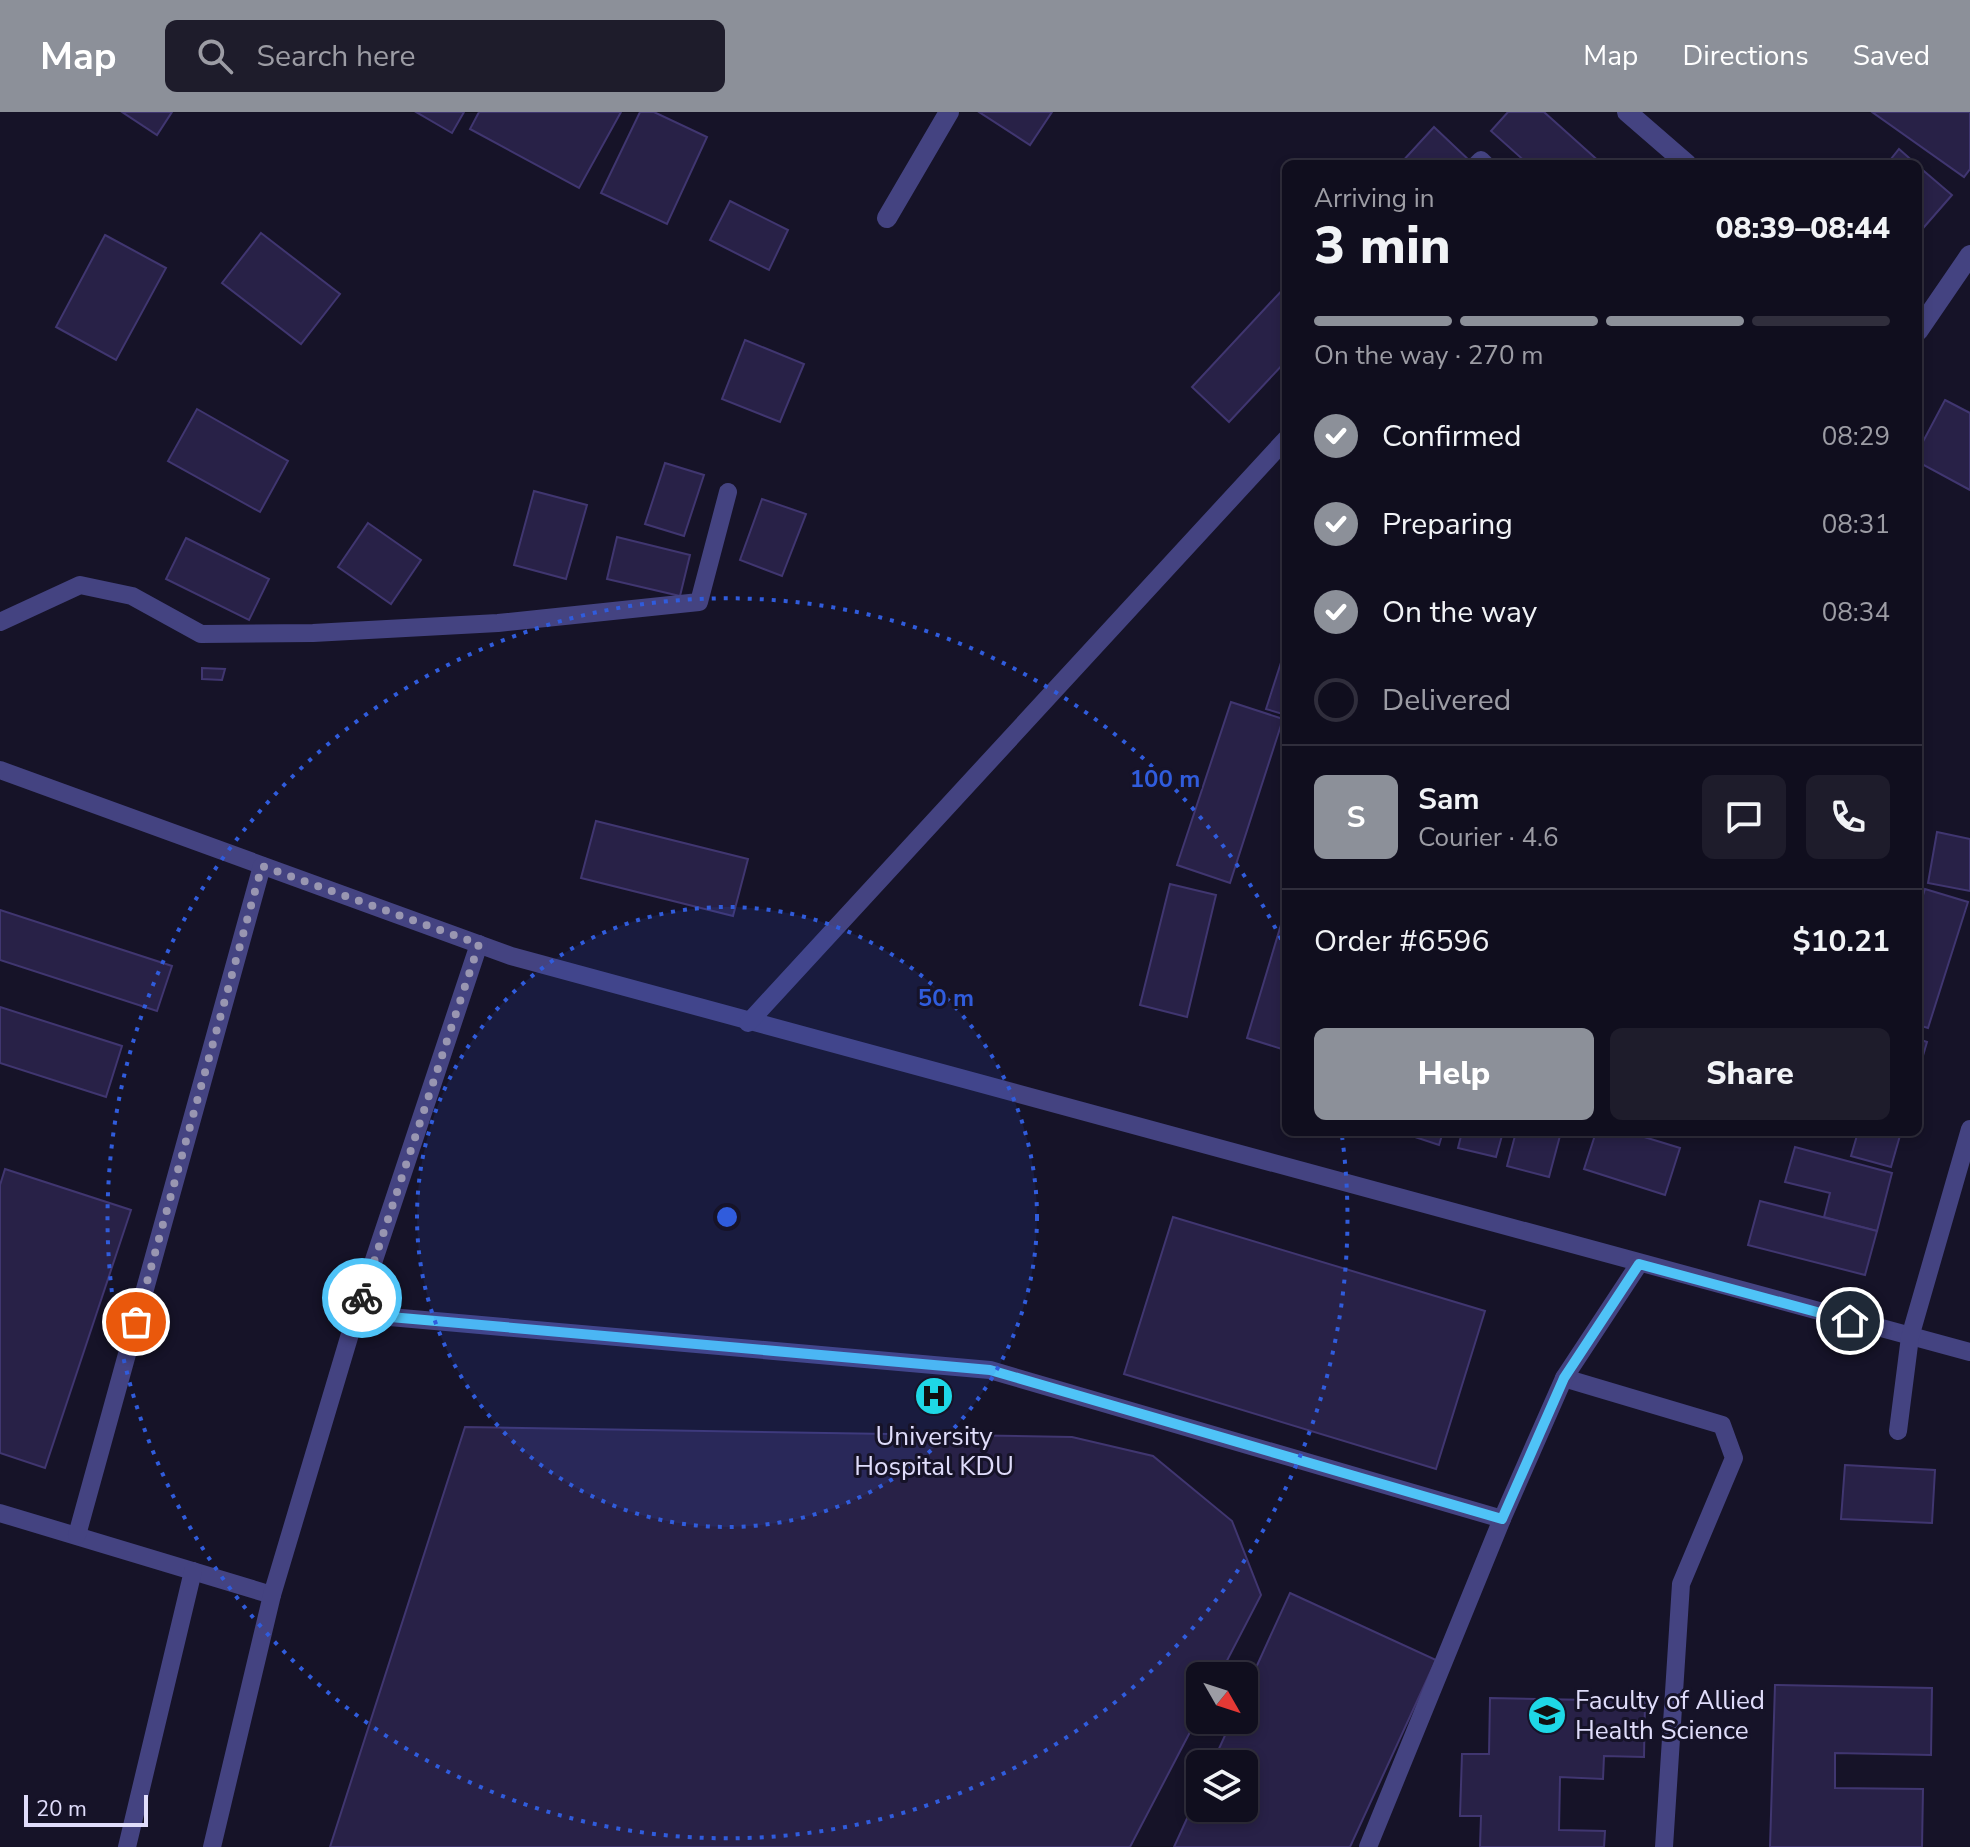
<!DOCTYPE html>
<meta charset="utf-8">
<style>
:root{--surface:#100e1e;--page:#1e1c2b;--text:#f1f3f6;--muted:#9c9ca4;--line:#302e3c;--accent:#8c9099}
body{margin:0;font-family:"Nunito Sans",sans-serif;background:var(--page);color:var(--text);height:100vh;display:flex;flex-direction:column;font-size:30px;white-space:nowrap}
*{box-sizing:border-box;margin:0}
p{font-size:26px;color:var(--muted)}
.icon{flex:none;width:44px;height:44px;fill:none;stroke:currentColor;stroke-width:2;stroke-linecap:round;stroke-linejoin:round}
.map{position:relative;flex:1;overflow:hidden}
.panel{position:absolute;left:1282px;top:48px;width:640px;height:976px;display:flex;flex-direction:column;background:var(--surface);border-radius:12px;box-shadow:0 4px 12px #0003,0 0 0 2px var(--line)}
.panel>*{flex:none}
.needle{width:52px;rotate:129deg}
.buttons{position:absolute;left:1186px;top:1550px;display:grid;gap:16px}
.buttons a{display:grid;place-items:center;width:72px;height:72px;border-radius:12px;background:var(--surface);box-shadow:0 4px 12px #0003,0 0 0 2px var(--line);font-size:40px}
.scale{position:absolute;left:24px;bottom:20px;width:124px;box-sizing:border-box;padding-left:8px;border:4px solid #e0ddfb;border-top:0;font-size:22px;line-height:28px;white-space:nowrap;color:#e0ddfb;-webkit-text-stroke:6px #161328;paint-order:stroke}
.pin{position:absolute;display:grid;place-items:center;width:68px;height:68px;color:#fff;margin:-34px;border:4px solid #fff;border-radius:50%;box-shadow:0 2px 8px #0007}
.courier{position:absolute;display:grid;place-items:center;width:80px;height:80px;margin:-40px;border:6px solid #4fc3f7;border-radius:50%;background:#fff;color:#222;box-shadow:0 2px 10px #0007}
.headline em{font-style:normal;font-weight:800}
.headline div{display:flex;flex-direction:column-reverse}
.headline{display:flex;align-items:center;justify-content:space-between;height:136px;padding:0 32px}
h1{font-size:52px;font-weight:800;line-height:60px}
.bar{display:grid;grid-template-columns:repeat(4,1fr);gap:12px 8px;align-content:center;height:96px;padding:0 32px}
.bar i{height:10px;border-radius:6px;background:var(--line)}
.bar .selected{background:var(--accent)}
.bar p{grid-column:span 4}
.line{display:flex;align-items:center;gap:20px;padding:0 32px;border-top:2px solid var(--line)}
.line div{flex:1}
.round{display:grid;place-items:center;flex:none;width:84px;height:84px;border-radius:12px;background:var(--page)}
ol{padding:0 32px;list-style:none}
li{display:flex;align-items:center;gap:24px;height:88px}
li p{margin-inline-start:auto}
li .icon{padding:8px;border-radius:50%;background:var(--accent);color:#fff;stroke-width:4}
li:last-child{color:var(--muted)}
li i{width:44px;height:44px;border:4px solid var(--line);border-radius:50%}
.cta{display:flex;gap:16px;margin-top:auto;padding:16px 32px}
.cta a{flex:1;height:92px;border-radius:12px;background:var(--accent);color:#fff;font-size:32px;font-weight:800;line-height:92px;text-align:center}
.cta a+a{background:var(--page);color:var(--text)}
header{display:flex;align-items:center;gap:48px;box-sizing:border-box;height:112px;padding:0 40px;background:var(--accent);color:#fff}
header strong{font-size:38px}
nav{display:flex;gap:44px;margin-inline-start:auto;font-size:28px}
.search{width:560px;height:72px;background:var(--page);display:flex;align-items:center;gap:20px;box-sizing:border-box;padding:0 28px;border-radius:12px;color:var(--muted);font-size:30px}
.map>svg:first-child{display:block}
.building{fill:#282147;stroke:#403670;stroke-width:2}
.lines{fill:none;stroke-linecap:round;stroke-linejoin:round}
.lane{stroke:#444381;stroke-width:18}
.street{stroke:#444381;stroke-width:20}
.done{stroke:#9996b1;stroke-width:8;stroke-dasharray:0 14.4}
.route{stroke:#4fc3f7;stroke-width:10}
.ring{fill:none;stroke:#305cdc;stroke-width:4;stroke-dasharray:4 8}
.labels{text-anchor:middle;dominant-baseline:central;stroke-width:6;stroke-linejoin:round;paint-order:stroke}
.poi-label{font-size:26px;fill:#e0ddfb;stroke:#161328}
.centre{fill:#305cdc;stroke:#161328;stroke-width:4}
.ring-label{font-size:24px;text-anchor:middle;font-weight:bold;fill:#305cdc;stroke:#161328;stroke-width:6;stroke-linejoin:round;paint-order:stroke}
</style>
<header>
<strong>Map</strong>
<div class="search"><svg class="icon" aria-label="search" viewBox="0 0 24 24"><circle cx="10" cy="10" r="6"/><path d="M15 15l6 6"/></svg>Search here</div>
<nav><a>Map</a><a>Directions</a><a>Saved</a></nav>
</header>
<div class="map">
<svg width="1970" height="1735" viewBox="0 0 1970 1735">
<rect width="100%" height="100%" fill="#161328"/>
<g class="building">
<polygon points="122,0 172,0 157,23"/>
<polygon points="416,0 464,0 452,21"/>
<polygon points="479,0 621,0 579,76 470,17"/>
<polygon points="640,0 654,0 707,25 667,112 601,81"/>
<polygon points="979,0 1052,0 1030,33"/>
<polygon points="1508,0 1544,0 1602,52 1528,52 1491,19"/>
<polygon points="1872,0 1970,0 1970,57 1964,65"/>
<polygon points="1434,15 1471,50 1469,52 1400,52"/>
<polygon points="1899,37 1916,52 1887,52"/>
<polygon points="1918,54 1952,83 1918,122"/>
<polygon points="730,89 788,118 769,158 710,128"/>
<polygon points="261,121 340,182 301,232 222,171"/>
<polygon points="105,123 166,156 116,248 56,215"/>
<polygon points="1286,174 1286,249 1229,310 1192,275"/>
<polygon points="745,228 804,252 780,310 722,287"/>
<polygon points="1945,288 1970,301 1970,378 1918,350 1918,339"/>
<polygon points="197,297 288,349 260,400 168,349"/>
<polygon points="665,351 704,363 684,424 645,412"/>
<polygon points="534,379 587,393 566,467 514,453"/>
<polygon points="762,387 806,402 782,464 740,448"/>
<polygon points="368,411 421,448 391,492 338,455"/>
<polygon points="617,425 690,443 680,484 607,467"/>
<polygon points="186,426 269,467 249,508 166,467"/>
<polygon points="1286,535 1286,603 1266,597"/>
<polygon points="202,556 225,557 222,568 202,567"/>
<polygon points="1231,590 1283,607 1230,771 1177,753"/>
<polygon points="596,709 748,747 733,804 581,766"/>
<polygon points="1937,720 1970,727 1970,779 1928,771"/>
<polygon points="1170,772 1216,783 1187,905 1140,893"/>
<polygon points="1925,777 1968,790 1928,916 1918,913 1918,799"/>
<polygon points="1286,796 1286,936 1285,938 1247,926"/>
<polygon points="0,798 172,854 157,899 0,848"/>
<polygon points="0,895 122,934 106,985 0,951"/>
<polygon points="1918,927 1927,930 1918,961"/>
<polygon points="1400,1020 1443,1020 1439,1033"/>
<polygon points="1462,1020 1503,1020 1496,1045 1458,1036"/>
<polygon points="1516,1020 1561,1020 1549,1065 1507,1054"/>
<polygon points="1596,1020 1628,1020 1680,1036 1665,1083 1584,1057"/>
<polygon points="1858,1020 1901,1020 1891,1055 1851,1044"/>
<polygon points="1795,1035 1892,1061 1877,1119 1824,1105 1830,1081 1785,1070"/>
<polygon points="5,1057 131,1098 45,1356 0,1341 0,1073"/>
<polygon points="1760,1089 1877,1119 1865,1163 1748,1133"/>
<polygon points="1173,1105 1485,1199 1436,1357 1124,1262"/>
<polygon points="465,1315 1072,1325 1153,1344 1232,1409 1261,1483 1219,1564 1200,1564 1200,1601 1130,1735 330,1735"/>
<polygon points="1845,1353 1935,1358 1932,1411 1841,1407"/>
<polygon points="1290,1481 1436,1548 1350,1735 1174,1735 1200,1678 1200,1696 1244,1696 1244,1652 1212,1652 1232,1608 1244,1608 1244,1582"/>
<polygon points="1775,1573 1932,1576 1931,1643 1835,1641 1835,1676 1923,1677 1922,1735 1770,1735"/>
<polygon points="1490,1586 1645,1589 1644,1645 1604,1644 1603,1667 1560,1665 1559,1718 1605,1719 1604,1735 1480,1735 1481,1704 1460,1704 1462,1642 1489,1642"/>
</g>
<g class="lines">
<g class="lane">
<polyline points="1477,52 1481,48 1485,52"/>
<polyline points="0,510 80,473 132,484 201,522 313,521 498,511 699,490 728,380"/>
<polyline points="0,658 511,844 1970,1240"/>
<polyline points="748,911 1286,327"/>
<polyline points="356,1202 990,1258 1502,1407"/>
<polyline points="1564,1266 1722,1313 1734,1346 1681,1472 1664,1735"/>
<polyline points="1898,1319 1910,1225 1970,1017"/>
<polyline points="0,1401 272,1483"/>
<polyline points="77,1423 262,754"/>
<polyline points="127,1735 193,1459"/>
<polyline points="212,1735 272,1483 356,1202 479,832"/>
<polyline points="1368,1735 1502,1407 1564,1266 1639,1152"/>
</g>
<g class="street">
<polyline points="1627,0 1687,52"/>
<polyline points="887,106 949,0"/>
<polyline points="1918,219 1970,143"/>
</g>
</g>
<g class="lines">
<polyline class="done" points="136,1210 262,754 479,832 362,1186"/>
<polyline class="route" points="362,1186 356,1202 990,1258 1502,1407 1564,1266 1639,1152 1850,1209"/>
</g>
<circle cx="727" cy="1105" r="310" fill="#305cdc" fill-opacity=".12"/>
<g class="ring">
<circle cx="727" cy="1105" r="310"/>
<path d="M1342 1024A620 620 0 1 1 1284 833"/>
</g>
<defs>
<symbol id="hospital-disc" viewBox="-11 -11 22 22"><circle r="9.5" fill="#1ed8e6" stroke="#161328"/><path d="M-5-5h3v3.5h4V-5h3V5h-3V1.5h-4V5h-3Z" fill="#111"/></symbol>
<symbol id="university-disc" viewBox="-11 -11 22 22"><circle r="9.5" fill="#1ed8e6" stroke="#161328"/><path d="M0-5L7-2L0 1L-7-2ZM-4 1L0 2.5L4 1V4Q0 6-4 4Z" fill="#111"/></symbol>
</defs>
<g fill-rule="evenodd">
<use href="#hospital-disc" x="912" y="1262" width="44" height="44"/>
<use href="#university-disc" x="1525" y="1581" width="44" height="44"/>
</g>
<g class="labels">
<g class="poi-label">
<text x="934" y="1324">University<tspan x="934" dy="30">Hospital KDU</tspan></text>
<text x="1575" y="1588" text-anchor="start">Faculty of Allied<tspan x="1575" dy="30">Health Science</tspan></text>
</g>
</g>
<circle cx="727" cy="1105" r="12" class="centre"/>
<g class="ring-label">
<text x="1165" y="675">100 m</text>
<text x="946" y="894">50 m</text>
</g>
</svg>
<div class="buttons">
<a><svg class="needle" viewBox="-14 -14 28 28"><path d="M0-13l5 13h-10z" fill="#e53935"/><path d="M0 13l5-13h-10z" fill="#9c9ca4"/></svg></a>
<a><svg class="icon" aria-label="layers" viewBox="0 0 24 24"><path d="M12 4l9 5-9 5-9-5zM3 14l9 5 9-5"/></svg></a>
</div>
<div class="scale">20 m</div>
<div class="pin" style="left:136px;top:1210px;background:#ea580c"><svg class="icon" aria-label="bag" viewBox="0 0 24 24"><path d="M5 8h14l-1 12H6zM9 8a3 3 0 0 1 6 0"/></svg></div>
<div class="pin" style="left:1850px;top:1209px;background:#1f2937"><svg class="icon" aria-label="home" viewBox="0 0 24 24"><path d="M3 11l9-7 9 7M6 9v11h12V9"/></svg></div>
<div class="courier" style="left:362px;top:1186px"><svg class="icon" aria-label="bike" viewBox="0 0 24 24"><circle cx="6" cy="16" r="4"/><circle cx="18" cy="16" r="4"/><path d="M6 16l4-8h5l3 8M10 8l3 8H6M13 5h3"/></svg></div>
<section class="panel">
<div class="headline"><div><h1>3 min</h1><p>Arriving in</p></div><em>08:39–08:44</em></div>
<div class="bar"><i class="selected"></i><i class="selected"></i><i class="selected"></i><i></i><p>On the way · 270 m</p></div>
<ol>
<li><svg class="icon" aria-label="check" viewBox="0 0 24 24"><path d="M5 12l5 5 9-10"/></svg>Confirmed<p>08:29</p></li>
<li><svg class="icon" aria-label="check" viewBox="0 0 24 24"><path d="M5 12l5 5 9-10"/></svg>Preparing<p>08:31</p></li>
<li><svg class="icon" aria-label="check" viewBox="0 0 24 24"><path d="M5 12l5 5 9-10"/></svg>On the way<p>08:34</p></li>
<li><i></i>Delivered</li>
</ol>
<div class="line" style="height:144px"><b class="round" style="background:var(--accent);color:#fff">S</b><div><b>Sam</b><p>Courier · 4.6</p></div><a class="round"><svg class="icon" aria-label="chat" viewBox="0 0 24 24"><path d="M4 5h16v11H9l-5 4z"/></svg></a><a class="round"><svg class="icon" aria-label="phone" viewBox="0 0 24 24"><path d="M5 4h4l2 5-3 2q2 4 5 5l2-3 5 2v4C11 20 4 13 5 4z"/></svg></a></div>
<div class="line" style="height:104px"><div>Order #6596</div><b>$10.21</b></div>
<div class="cta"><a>Help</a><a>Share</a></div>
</section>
</div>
